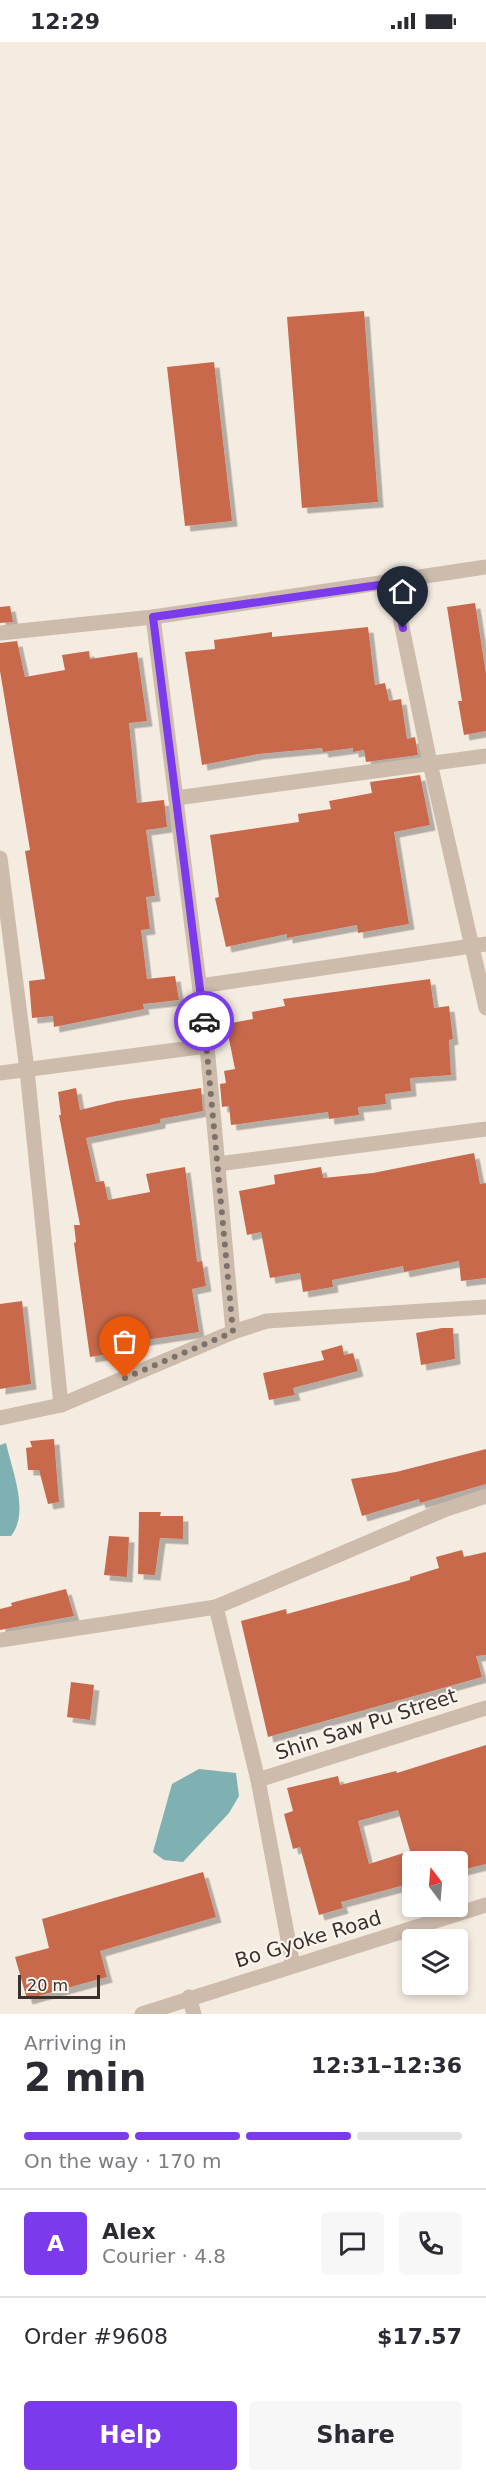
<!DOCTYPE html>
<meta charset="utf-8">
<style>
:root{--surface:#fff;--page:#f7f7f7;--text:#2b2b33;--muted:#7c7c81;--line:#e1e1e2;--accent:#7c3aed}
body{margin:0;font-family:"DejaVu Sans",sans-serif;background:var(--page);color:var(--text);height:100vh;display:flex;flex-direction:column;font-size:22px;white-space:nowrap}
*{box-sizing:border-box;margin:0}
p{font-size:20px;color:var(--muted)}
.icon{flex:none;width:33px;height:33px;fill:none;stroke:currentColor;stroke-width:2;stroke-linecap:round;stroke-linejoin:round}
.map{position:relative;height:1972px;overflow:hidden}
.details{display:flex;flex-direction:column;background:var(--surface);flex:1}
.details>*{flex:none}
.needle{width:39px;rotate:344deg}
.tools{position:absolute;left:402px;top:1809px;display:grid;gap:12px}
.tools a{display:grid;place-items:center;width:66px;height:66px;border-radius:6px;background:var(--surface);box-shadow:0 3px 9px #0003;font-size:30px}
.scale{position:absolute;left:18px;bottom:15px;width:82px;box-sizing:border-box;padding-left:6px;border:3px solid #3b302b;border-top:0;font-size:16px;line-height:21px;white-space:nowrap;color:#3b302b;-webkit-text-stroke:4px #fbf5ee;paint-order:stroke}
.pin{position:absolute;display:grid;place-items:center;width:51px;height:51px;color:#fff;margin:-62px -26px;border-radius:50% 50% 50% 0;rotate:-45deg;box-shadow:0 0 6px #0007}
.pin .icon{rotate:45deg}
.courier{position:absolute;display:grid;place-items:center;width:60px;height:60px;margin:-30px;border:4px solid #7c3aed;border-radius:50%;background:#fff;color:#222;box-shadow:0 2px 8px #0007}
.headline em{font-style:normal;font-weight:800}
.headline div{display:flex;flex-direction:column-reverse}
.headline{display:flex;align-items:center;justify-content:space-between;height:102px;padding:0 24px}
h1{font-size:39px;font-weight:800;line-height:45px}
.bar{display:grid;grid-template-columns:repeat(4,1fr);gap:9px 6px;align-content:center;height:72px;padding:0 24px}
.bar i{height:8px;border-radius:4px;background:var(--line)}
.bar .active{background:var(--accent)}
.bar p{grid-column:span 4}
.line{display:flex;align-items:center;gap:15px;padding:0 24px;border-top:2px solid var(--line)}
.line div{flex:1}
.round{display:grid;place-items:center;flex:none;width:63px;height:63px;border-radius:6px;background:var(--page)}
.cta{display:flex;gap:12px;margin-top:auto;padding:12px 24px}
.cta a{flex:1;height:69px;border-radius:6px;background:var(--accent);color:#fff;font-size:24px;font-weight:800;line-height:69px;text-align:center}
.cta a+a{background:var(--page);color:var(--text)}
.status{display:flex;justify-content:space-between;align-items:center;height:42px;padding:0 30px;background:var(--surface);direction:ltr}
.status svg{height:16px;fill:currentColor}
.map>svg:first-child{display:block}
.water{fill:#7fb0b2}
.building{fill:#c8694b;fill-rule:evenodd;filter:url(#shadow)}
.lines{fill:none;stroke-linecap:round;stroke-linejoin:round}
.minor{stroke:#cdbbac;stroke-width:15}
.done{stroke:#7c716b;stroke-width:6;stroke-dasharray:0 10.8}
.route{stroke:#7c3aed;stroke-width:8}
.labels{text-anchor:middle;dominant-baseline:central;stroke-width:4.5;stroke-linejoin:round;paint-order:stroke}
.street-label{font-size:20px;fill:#3b302b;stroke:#fbf5ee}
</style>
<div class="status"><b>12:29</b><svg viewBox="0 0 49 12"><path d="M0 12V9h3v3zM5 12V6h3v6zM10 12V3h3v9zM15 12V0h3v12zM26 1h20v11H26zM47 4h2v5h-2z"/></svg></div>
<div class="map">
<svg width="486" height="1972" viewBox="0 0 486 1972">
<defs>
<filter id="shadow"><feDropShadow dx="5.5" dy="5.5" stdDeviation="0" flood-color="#0004"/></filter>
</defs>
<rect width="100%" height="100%" fill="#f4ebe1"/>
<g class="water">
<path d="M6,1401c6,28 24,69 5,93h-11v-91z"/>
<polygon points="199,1727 236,1731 239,1754 229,1771 183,1820 164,1818 153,1810 172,1742"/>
</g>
<g class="building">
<polygon points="364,269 378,460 302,466 287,275"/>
<polygon points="214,320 232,479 185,484 167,325"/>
<polygon points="475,561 486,632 486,689 464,693 458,659 462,659 447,565"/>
<polygon points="10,564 13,580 0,581 0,565"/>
<polygon points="368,585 375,643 385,641 389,659 401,657 407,697 415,695 418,713 366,720 364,708 353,710 353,706 323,710 322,706 258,712 202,723 185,610 215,607 214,598 236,595 272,590 272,595"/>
<polygon points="17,599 25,635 65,628 62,613 89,609 90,617 137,610 147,679 129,681 137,761 164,758 167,785 146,788 155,854 146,855 150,887 141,888 147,937 175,934 179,958 143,962 144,967 54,985 53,974 32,976 29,939 45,937 25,809 30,808 0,629 0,601"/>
<polygon points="420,733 430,783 394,790 409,882 358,891 357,883 287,896 287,892 226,905 215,856 219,855 210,793 299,780 298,772 331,767 329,759 372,751 370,740"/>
<polygon points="430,937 434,966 449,964 453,997 449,998 451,1033 410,1036 411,1049 385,1052 386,1062 358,1065 359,1073 329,1077 328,1070 231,1083 229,1064 222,1065 220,1042 226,1041 224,1029 235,1027 226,982 253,977 252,970 285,964 283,957"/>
<polygon points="76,1046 80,1068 117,1059 201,1046 203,1069 160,1077 160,1081 86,1096 96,1140 104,1139 108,1158 150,1150 146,1132 185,1125 197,1220 202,1219 206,1244 192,1247 199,1290 133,1300 134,1308 90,1315 74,1201 76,1200 74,1183 80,1183 59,1073 61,1073 58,1050"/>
<polygon points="474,1111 480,1142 486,1141 486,1236 461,1239 459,1219 404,1230 403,1224 332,1238 333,1245 303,1250 300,1231 270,1236 261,1190 247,1193 239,1149 275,1142 274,1133 321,1125 323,1136 373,1131"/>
<polygon points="22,1259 31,1342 0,1347 0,1262"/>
<polygon points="442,1286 453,1286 455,1317 421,1323 416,1291"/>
<polygon points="342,1303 344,1313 353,1311 358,1329 293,1346 295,1353 269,1358 263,1331 324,1318 321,1309"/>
<polygon points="54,1397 59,1460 48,1462 39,1428 28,1428 26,1406 32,1405 30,1399"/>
<polygon points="486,1407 486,1442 420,1461 419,1457 362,1474 351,1437 396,1430"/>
<polygon points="139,1470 161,1470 160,1474 183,1474 183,1497 160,1496 155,1533 138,1532"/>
<polygon points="109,1494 129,1495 127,1535 104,1533"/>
<polygon points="462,1508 464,1515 486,1510 486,1613 476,1614 482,1635 268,1695 241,1579 286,1567 287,1572 410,1538 410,1535 439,1526 436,1515"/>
<polygon points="66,1547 74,1574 0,1588 0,1567 12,1564 11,1561 22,1558"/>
<polygon points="71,1640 94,1643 90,1678 67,1675"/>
<path d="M486,1703v119l-28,7v-9h-45l-1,-3v24l-71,19 2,6 -24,7 -19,-68 -7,2 -9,-35 9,-3 -6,-23 51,-12 2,9 56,-14 1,2zM398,1768l12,41 -41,13 -11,-43z"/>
<polygon points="203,1830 216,1875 100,1909 107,1935 27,1957 15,1915 49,1906 42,1877"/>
</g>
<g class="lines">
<g class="minor">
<polyline points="393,541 430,721 486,966"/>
<polyline points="153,575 207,1004 233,1290"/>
<polyline points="0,591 153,575 486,525"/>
<polyline points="176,756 486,714"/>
<polyline points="0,816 27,1028 61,1363"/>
<polyline points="200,944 486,902"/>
<polyline points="0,1031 207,1004"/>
<polyline points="218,1122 486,1087"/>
<polyline points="0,1376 61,1363 233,1290 267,1279 486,1265"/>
<polyline points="216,1565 444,1468 486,1454"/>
<polyline points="0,1598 216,1565 258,1738 293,1924"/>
<polyline points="258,1738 486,1666"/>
<polyline points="189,1955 194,1972"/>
<polyline points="142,1972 486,1863"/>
</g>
</g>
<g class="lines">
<polyline class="done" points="125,1336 233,1290 204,979"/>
<polyline class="route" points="204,979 153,575 393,541 403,586"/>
</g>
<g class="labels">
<g class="street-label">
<text transform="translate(366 1682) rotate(-18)">Shin Saw Pu Street</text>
<text transform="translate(308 1897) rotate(-17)">Bo Gyoke Road</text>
</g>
</g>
</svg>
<div class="tools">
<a><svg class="needle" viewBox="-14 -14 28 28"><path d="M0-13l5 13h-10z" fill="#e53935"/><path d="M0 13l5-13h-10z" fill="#7c7c81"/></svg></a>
<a><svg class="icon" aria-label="layers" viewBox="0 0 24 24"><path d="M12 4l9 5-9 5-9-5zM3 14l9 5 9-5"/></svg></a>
</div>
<div class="scale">20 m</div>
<div class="pin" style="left:125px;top:1336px;background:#ea580c"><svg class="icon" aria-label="bag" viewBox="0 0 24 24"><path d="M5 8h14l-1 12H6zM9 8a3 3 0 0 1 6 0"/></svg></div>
<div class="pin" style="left:403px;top:586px;background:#1f2937"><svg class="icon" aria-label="home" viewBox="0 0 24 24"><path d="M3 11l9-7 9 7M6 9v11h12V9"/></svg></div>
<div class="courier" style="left:204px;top:979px"><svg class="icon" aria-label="car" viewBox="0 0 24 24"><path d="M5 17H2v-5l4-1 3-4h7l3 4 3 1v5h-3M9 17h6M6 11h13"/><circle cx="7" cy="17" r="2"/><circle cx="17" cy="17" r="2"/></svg></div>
</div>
<section class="details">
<div class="headline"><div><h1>2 min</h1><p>Arriving in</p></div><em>12:31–12:36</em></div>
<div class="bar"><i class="active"></i><i class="active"></i><i class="active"></i><i></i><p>On the way · 170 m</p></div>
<div class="line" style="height:108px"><b class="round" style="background:var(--accent);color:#fff">A</b><div><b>Alex</b><p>Courier · 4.8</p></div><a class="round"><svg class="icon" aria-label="chat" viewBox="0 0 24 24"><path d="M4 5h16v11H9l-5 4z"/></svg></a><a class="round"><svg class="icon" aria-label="phone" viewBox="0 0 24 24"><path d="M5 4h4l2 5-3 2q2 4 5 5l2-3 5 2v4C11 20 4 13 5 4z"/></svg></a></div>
<div class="line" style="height:78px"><div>Order #9608</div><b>$17.57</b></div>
<div class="cta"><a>Help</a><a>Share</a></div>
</section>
